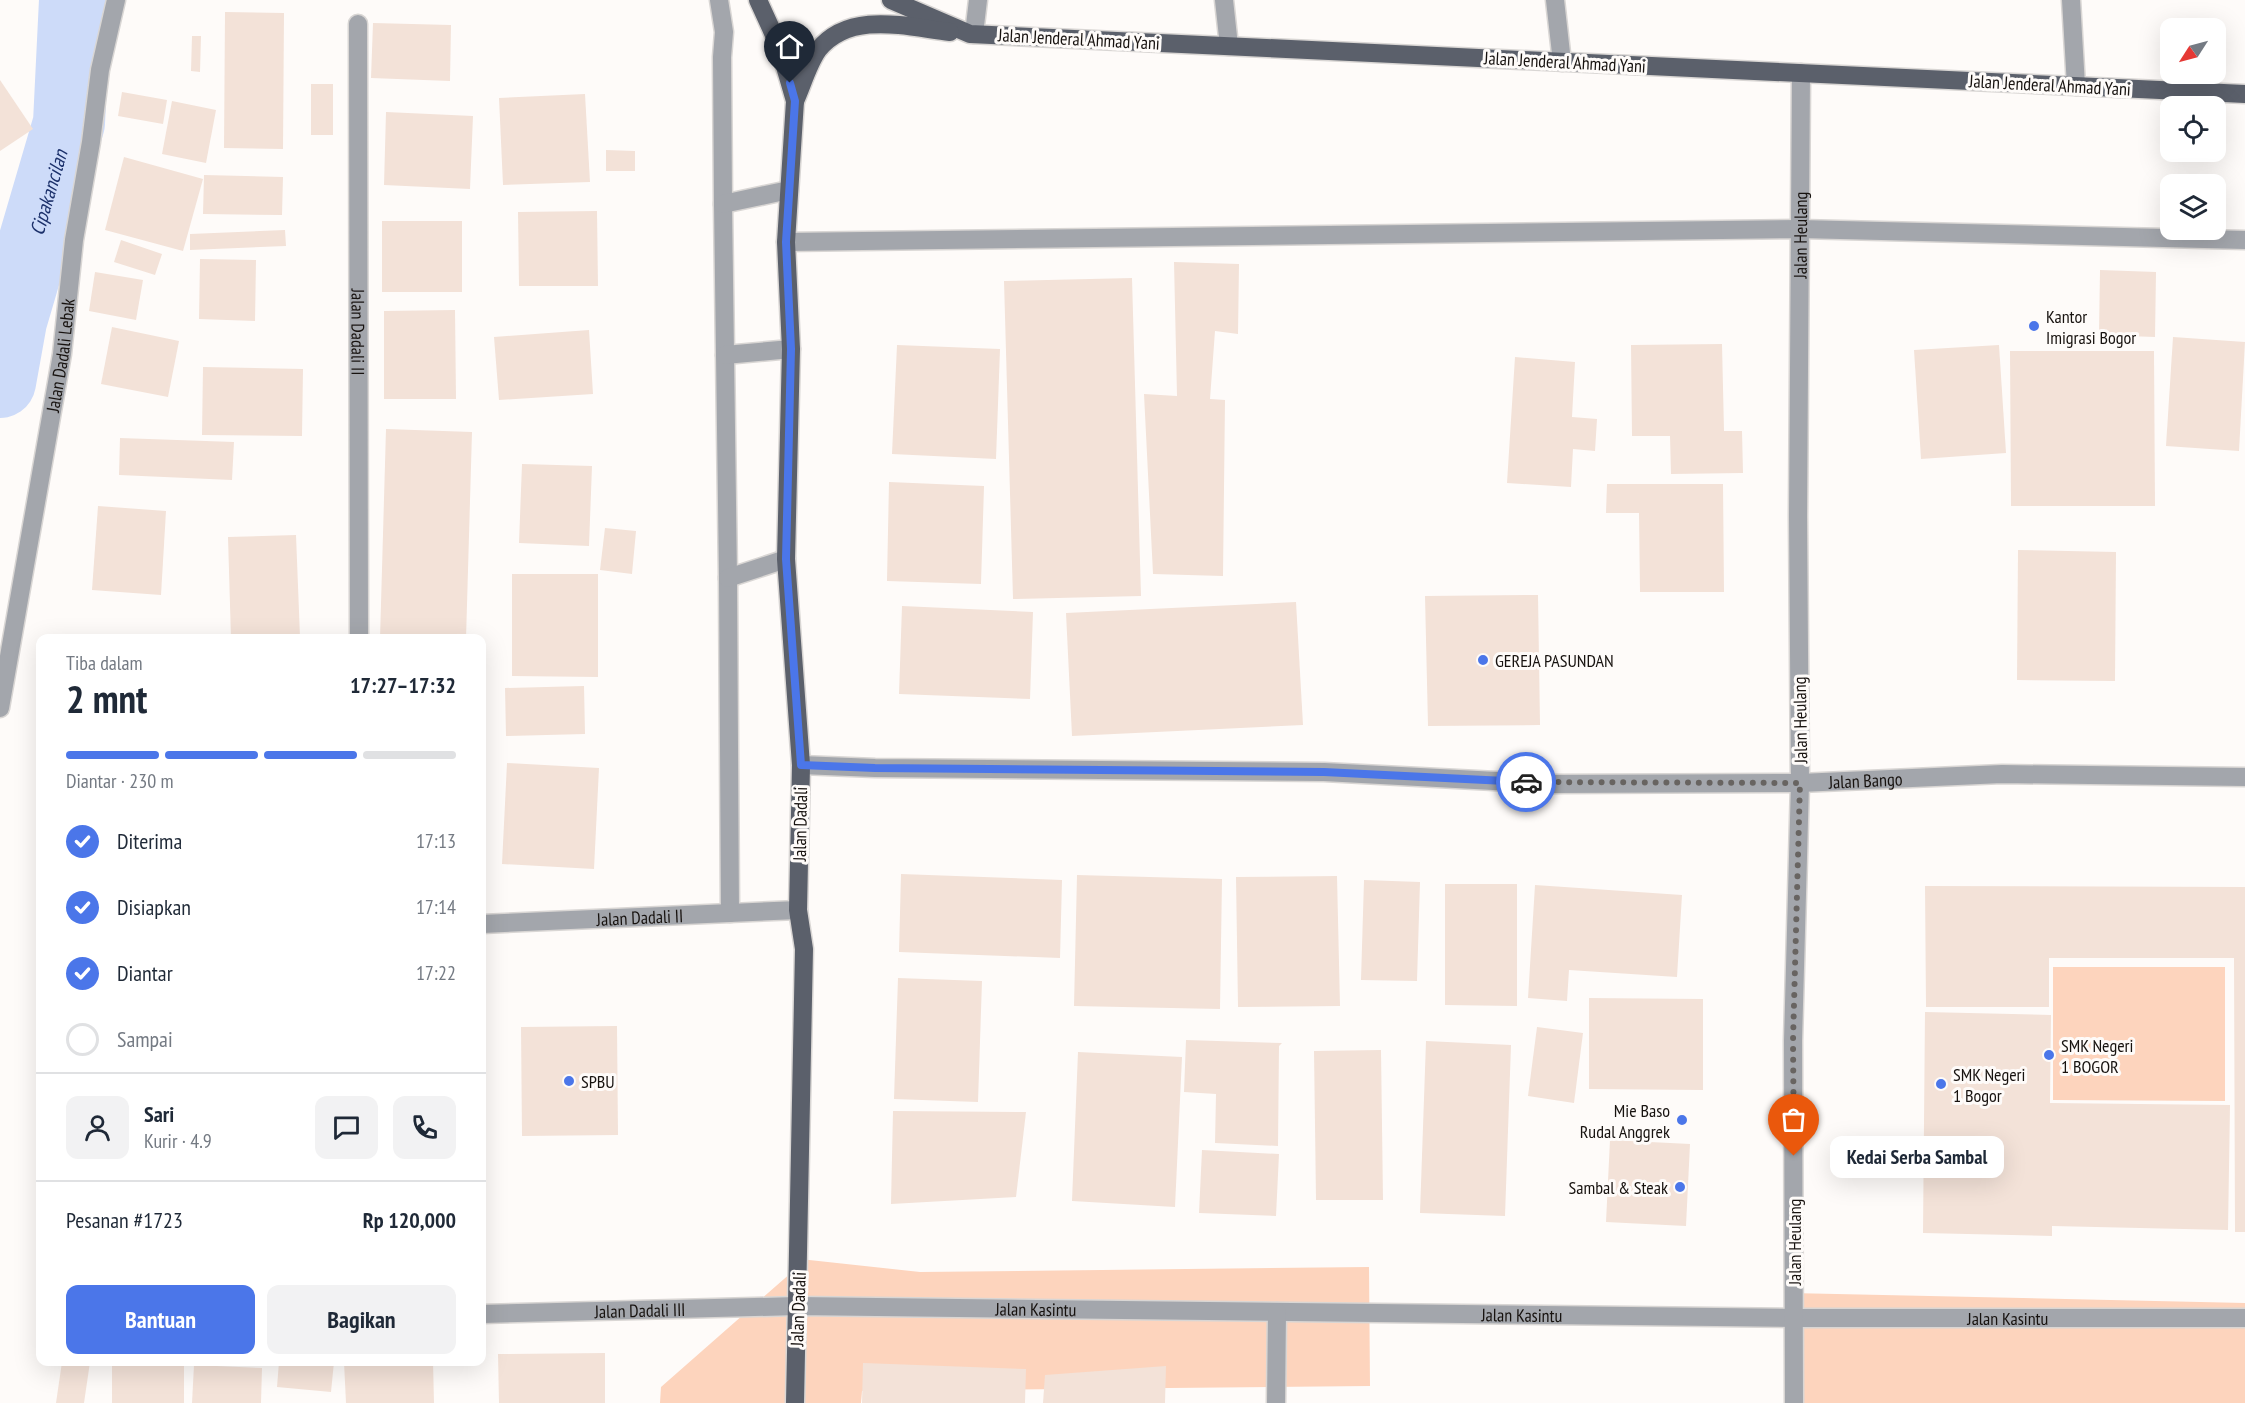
<!DOCTYPE html>
<html lang="id">
<meta charset="utf-8">
<style>
:root{--surface:#fff;--page:#f2f2f3;--text:#1f2937;--muted:#747a83;--line:#e0e1e3;--accent:#4b76e9}
body{margin:0;font-family:"PT Sans Narrow",sans-serif;background:var(--page);color:var(--text);height:100vh;display:flex;flex-direction:column;font-size:22px;white-space:nowrap}
*{box-sizing:border-box;margin:0}
p{font-size:20px;color:var(--muted)}
.icon{flex:none;width:33px;height:33px;fill:none;stroke:currentColor;stroke-width:2;stroke-linecap:round;stroke-linejoin:round}
.map{position:relative;flex:1;overflow:hidden}
.details{position:absolute;left:36px;top:634px;width:450px;height:732px;display:flex;flex-direction:column;background:var(--surface);border-radius:12px;box-shadow:0 6px 24px #0002}
.details>*{flex:none}
.needle{width:39px;rotate:234deg}
.controls{position:absolute;left:2160px;top:18px;display:grid;gap:12px}
.controls a{display:grid;place-items:center;width:66px;height:66px;border-radius:12px;background:var(--surface);box-shadow:0 6px 24px #0002;font-size:30px}
.pin{position:absolute;display:grid;place-items:center;width:51px;height:51px;color:#fff;margin:-62px -26px;border-radius:50% 50% 50% 0;rotate:-45deg;box-shadow:0 0 6px #0007}
.pin .icon{rotate:45deg}
.courier{position:absolute;display:grid;place-items:center;width:60px;height:60px;margin:-30px;border:4px solid #4b76e9;border-radius:50%;background:#fff;color:#222;box-shadow:0 2px 8px #0007}
.bubble{position:absolute;height:42px;border-radius:12px;background:var(--surface);box-shadow:0 6px 24px #0002;font-size:20px;font-weight:700;line-height:42px;text-align:center}
.head em{font-style:normal;font-weight:700}
.head div{display:flex;flex-direction:column-reverse}
.head{display:flex;align-items:center;justify-content:space-between;height:102px;padding:0 30px}
h1{font-size:39px;font-weight:700;line-height:45px}
.bar{display:grid;grid-template-columns:repeat(4,1fr);gap:9px 6px;align-content:center;height:72px;padding:0 30px}
.bar i{height:8px;border-radius:4px;background:var(--line)}
.bar .selected{background:var(--accent)}
.bar p{grid-column:span 4}
.line{display:flex;align-items:center;gap:15px;padding:0 30px;border-top:2px solid var(--line)}
.line div{flex:1}
.round{display:grid;place-items:center;flex:none;width:63px;height:63px;border-radius:12px;background:var(--page)}
ol{padding:0 30px;list-style:none}
li{display:flex;align-items:center;gap:18px;height:66px}
li p{margin-inline-start:auto}
li .icon{padding:6px;border-radius:50%;background:var(--accent);color:#fff;stroke-width:4}
li:last-child{color:var(--muted)}
li i{width:33px;height:33px;border:3px solid var(--line);border-radius:50%}
.button{display:flex;gap:12px;margin-top:auto;padding:12px 30px}
.button a{flex:1;height:69px;border-radius:12px;background:var(--accent);color:#fff;font-size:24px;font-weight:700;line-height:69px;text-align:center}
.button a+a{background:var(--page);color:var(--text)}
.map>svg:first-child{display:block}
.green{fill:#fdd4bd}
.lines{fill:none;stroke-linecap:round;stroke-linejoin:round}
.river{stroke:#cddbf9;stroke-width:72}
.building{fill:#f3e2d8}
.lane-casing{stroke:#d9d6d4;stroke-width:21}
.street-casing{stroke:#d9d6d4;stroke-width:21}
.primary-casing{stroke:#d9d6d4;stroke-width:21}
.lane{stroke:#a3a6ac;stroke-width:18}
.street{stroke:#a3a6ac;stroke-width:18}
.primary{stroke:#5b606b;stroke-width:18}
.done{stroke:#686461;stroke-width:6;stroke-dasharray:0 10.8}
.route{stroke:#4b76e9;stroke-width:8}
.poi-dot{fill:#4b76e9;stroke:#fefbf9;stroke-width:2}
.labels{text-anchor:middle;dominant-baseline:central;stroke-width:6;stroke-linejoin:round;paint-order:stroke}
.street-label{font-size:18px;fill:#17120f;stroke:#fefbf9}
.poi-label{font-size:18px;fill:#17120f;stroke:#fefbf9;text-anchor:start}
.water-label{font-size:20px;font-style:italic;fill:#1c316b;stroke:#fefbf9}
</style>
<div class="map">
<svg width="2245" height="1403" viewBox="0 0 2245 1403">
<rect width="100%" height="100%" fill="#fefbf9"/>
<g class="green">
<polygon points="2053,967 2225,967 2225,1101 2053,1100"/>
<polygon points="800,1259 920,1272 1369,1267 1370,1386 862,1391 861,1403 660,1403 661,1387 800,1265"/>
<polygon points="1790,1293 2245,1303 2245,1403 1789,1403"/>
</g>
<g class="lines">
<path class="river" id="s1" d="M0,382l11,-61 58,-198 6,-123"/>
</g>
<g class="building">
<polygon points="225,12 284,13 283,149 224,148"/>
<polygon points="373,23 451,25 450,81 371,78"/>
<polygon points="192,36 201,36 200,72 191,71"/>
<polygon points="0,80 33,129 0,151"/>
<rect x="311" y="84" width="22" height="51"/>
<polygon points="122,92 167,100 163,124 118,116"/>
<polygon points="585,94 590,182 503,185 499,98"/>
<polygon points="172,101 216,110 206,163 162,154"/>
<polygon points="386,112 473,116 470,189 384,185"/>
<polygon points="606,150 635,151 635,171 606,171"/>
<polygon points="124,157 203,179 183,251 105,230"/>
<polygon points="204,175 283,177 282,215 203,214"/>
<polygon points="597,211 598,286 519,286 518,212"/>
<rect x="382" y="221" width="80" height="71"/>
<polygon points="285,230 286,246 190,250 190,234"/>
<polygon points="121,240 162,254 155,275 114,262"/>
<polygon points="200,259 256,260 255,321 199,319"/>
<polygon points="1174,262 1239,264 1238,334 1215,331 1210,399 1225,400 1223,576 1153,574 1144,394 1177,396"/>
<polygon points="2100,270 2156,272 2155,337 2099,335"/>
<polygon points="95,272 143,280 136,320 89,311"/>
<polygon points="1132,278 1141,596 1013,599 1004,281"/>
<polygon points="455,310 456,399 384,399 384,311"/>
<polygon points="112,327 179,341 168,397 101,384"/>
<polygon points="589,330 593,394 499,400 494,337"/>
<polygon points="2173,337 2245,342 2239,451 2166,446"/>
<polygon points="1722,344 1724,431 1742,431 1743,473 1671,474 1670,436 1632,436 1631,345"/>
<polygon points="897,345 1000,349 996,459 892,454"/>
<polygon points="1999,345 2006,453 1921,459 1914,350"/>
<polygon points="2010,351 2154,351 2155,506 2011,506"/>
<polygon points="1515,357 1575,362 1572,417 1597,419 1595,451 1573,449 1571,487 1507,483"/>
<polygon points="203,367 303,369 302,436 202,435"/>
<polygon points="386,429 472,432 466,639 380,639"/>
<polygon points="120,438 234,442 232,480 119,475"/>
<polygon points="522,464 592,466 589,546 519,543"/>
<polygon points="889,482 984,486 981,584 887,581"/>
<polygon points="1607,484 1723,484 1724,592 1640,592 1639,513 1606,513"/>
<polygon points="98,506 166,511 161,595 92,590"/>
<polygon points="605,528 636,531 632,574 600,570"/>
<polygon points="296,535 300,637 231,639 228,537"/>
<polygon points="2018,550 2116,552 2115,681 2017,680"/>
<polygon points="512,574 598,574 598,677 512,676"/>
<polygon points="1538,595 1540,725 1428,726 1425,596"/>
<polygon points="1296,602 1303,725 1072,736 1066,613"/>
<polygon points="902,606 1033,612 1030,699 899,694"/>
<polygon points="584,686 585,734 506,736 505,688"/>
<polygon points="507,763 599,768 594,869 502,864"/>
<polygon points="901,874 1062,880 1060,958 899,952"/>
<polygon points="1077,875 1222,879 1220,1009 1074,1006"/>
<polygon points="1337,876 1340,1006 1238,1007 1236,877"/>
<polygon points="1364,880 1420,882 1417,981 1361,980"/>
<polygon points="1445,884 1517,884 1517,1006 1445,1005"/>
<polygon points="1535,885 1682,895 1677,977 1569,970 1567,1001 1528,998"/>
<polygon points="1925,886 2245,887 2245,1232 2235,1232 2234,958 2049,958 2049,1007 1926,1007"/>
<polygon points="898,978 982,981 978,1102 894,1099"/>
<polygon points="1589,998 1703,999 1703,1090 1589,1089"/>
<polygon points="1925,1012 2051,1015 2050,1103 2230,1105 2228,1230 2052,1226 2052,1236 1923,1233"/>
<polygon points="617,1026 618,1135 522,1136 521,1027"/>
<polygon points="1537,1027 1583,1033 1574,1103 1528,1096"/>
<polygon points="1186,1040 1282,1043 1279,1046 1278,1146 1215,1143 1216,1094 1184,1092"/>
<polygon points="1426,1041 1511,1045 1505,1216 1420,1213"/>
<polygon points="1381,1050 1383,1200 1316,1200 1314,1051"/>
<polygon points="1078,1052 1182,1057 1175,1207 1072,1201"/>
<polygon points="893,1111 1026,1112 1016,1197 891,1204"/>
<polygon points="1610,1140 1690,1144 1686,1226 1606,1222"/>
<polygon points="1202,1150 1279,1154 1276,1216 1199,1213"/>
<polygon points="605,1353 605,1403 499,1403 498,1354"/>
<polygon points="62,1362 90,1362 84,1403 56,1403"/>
<rect x="112" y="1362" width="72" height="41"/>
<polygon points="279,1362 334,1362 331,1392 277,1387"/>
<polygon points="344,1362 433,1362 434,1403 346,1403"/>
<polygon points="863,1363 1026,1369 1025,1403 862,1403"/>
<polygon points="194,1365 262,1368 261,1403 192,1403"/>
<polygon points="1166,1366 1165,1403 1043,1403 1045,1375"/>
</g>
<g class="lines">
<defs>
<g id="lane">
<polyline points="1224,0 1229,46"/>
<polyline points="974,34 978,0"/>
</g>
<g id="street">
<polyline points="719,0 724,32 722,57 723,204 728,578 730,913"/>
<polyline points="1555,0 1562,62"/>
<polyline points="2071,0 2076,86"/>
<path id="s2" d="M358,24l1,615"/>
<polyline points="723,204 789,190"/>
<polyline points="786,242 1800,229 2245,240"/>
<polyline points="725,355 791,349"/>
<polyline points="728,578 786,559"/>
<path id="s3" d="M0,708l62,-354 12,-114 17,-98 9,-72 16,-70"/>
<path id="s4" d="M801,765l74,3 449,4 228,12 248,-1 202,-9 243,3"/>
<path id="s5" d="M482,924l316,-14"/>
<path id="s6" d="M482,1314l315,-8 998,12h450"/>
<polyline points="1276,1403 1277,1312"/>
<path id="s7" d="M1794,1403l-1,-362 7,-258 -2,-267 3,-443"/>
</g>
<g id="primary">
<polyline points="758,0 779,46 795,101 786,242 791,349 786,559 801,765 798,910 804,949 795,1403"/>
<polyline points="891,0 970,34 2245,94"/>
<path d="M795,101c7,-15 13,-37 23,-51 32,-40 89,-23 132,-18"/>
</g>
</defs>
<use href="#lane" class="lane-casing"/>
<use href="#street" class="street-casing"/>
<use href="#primary" class="primary-casing"/>
<use href="#lane" class="lane"/>
<use href="#street" class="street"/>
<use href="#primary" class="primary"/>
</g>
<g class="lines">
<polyline class="done" points="1526,782 1800,783 1793,1041 1794,1156"/>
<polyline class="route" points="790,83 795,101 786,242 791,349 786,559 801,765 875,768 1324,772 1526,782"/>
</g>
<g class="poi-dot">
<circle cx="2034" cy="326" r="6"/>
<circle cx="1483" cy="660" r="6"/>
<circle cx="2049" cy="1055" r="6"/>
<circle cx="569" cy="1081" r="6"/>
<circle cx="1941" cy="1084" r="6"/>
<circle cx="1682" cy="1120" r="6"/>
<circle cx="1680" cy="1187" r="6"/>
</g>
<g class="labels">
<g class="street-label">
<text transform="translate(1079 39) rotate(3)">Jalan Jenderal Ahmad Yani</text>
<text transform="translate(1565 62) rotate(3)">Jalan Jenderal Ahmad Yani</text>
<text transform="translate(2050 85) rotate(3)">Jalan Jenderal Ahmad Yani</text>
<text stroke="none"><textPath href="#s7" startOffset="1168">Jalan Heulang</textPath></text>
<text stroke="none"><textPath href="#s2" startOffset="308">Jalan Dadali II</textPath></text>
<text stroke="none"><textPath href="#s3" startOffset="358">Jalan Dadali Lebak</textPath></text>
<text transform="translate(1800 720) rotate(-91)">Jalan Heulang</text>
<text stroke="none"><textPath href="#s4" startOffset="1065">Jalan Bango</textPath></text>
<text transform="translate(800 824) rotate(-89)">Jalan Dadali</text>
<text stroke="none"><textPath href="#s5" startOffset="158">Jalan Dadali II</textPath></text>
<text transform="translate(1794 1242) rotate(-90)">Jalan Heulang</text>
<text transform="translate(798 1309) rotate(-88)">Jalan Dadali</text>
<text stroke="none"><textPath href="#s6" startOffset="554">Jalan Kasintu</textPath></text>
<text stroke="none"><textPath href="#s6" startOffset="158">Jalan Dadali III</textPath></text>
<text stroke="none"><textPath href="#s6" startOffset="1040">Jalan Kasintu</textPath></text>
<text stroke="none"><textPath href="#s6" startOffset="1526">Jalan Kasintu</textPath></text>
</g>
<g class="poi-label">
<text x="2046" y="316">Kantor<tspan x="2046" dy="21">Imigrasi Bogor</tspan></text>
<text x="1495" y="660">GEREJA PASUNDAN</text>
<text x="2061" y="1045">SMK Negeri<tspan x="2061" dy="21">1 BOGOR</tspan></text>
<text x="1953" y="1074">SMK Negeri<tspan x="1953" dy="21">1 Bogor</tspan></text>
<text x="581" y="1081">SPBU</text>
<text x="1670" y="1110" text-anchor="end">Mie Baso<tspan x="1670" dy="21">Rudal Anggrek</tspan></text>
<text x="1668" y="1187" text-anchor="end">Sambal &amp; Steak</text>
</g>
<g class="water-label">
<text stroke="none"><textPath href="#s1" startOffset="196">Cipakancilan</textPath></text>
</g>
</g>
</svg>
<div class="controls">
<a><svg class="needle" viewBox="-14 -14 28 28"><path d="M0-13l5 13h-10z" fill="#e53935"/><path d="M0 13l5-13h-10z" fill="#747a83"/></svg></a>
<a><svg class="icon" aria-label="locate" viewBox="0 0 24 24"><circle cx="12" cy="12" r="6"/><path d="M12 2v4M12 18v4M2 12h4M18 12h4"/></svg></a>
<a><svg class="icon" aria-label="layers" viewBox="0 0 24 24"><path d="M12 4l9 5-9 5-9-5zM3 14l9 5 9-5"/></svg></a>
</div>
<div class="pin" style="left:1794px;top:1156px;background:#ea580c"><svg class="icon" aria-label="bag" viewBox="0 0 24 24"><path d="M5 8h14l-1 12H6zM9 8a3 3 0 0 1 6 0"/></svg></div>
<div class="pin" style="left:790px;top:83px;background:#1f2937"><svg class="icon" aria-label="home" viewBox="0 0 24 24"><path d="M3 11l9-7 9 7M6 9v11h12V9"/></svg></div>
<div class="courier" style="left:1526px;top:782px"><svg class="icon" aria-label="car" viewBox="0 0 24 24"><path d="M5 17H2v-5l4-1 3-4h7l3 4 3 1v5h-3M9 17h6M6 11h13"/><circle cx="7" cy="17" r="2"/><circle cx="17" cy="17" r="2"/></svg></div>
<div class="bubble" style="left:1830px;top:1136px;width:174px">Kedai Serba Sambal</div>
<section class="details">
<div class="head"><div><h1>2 mnt</h1><p>Tiba dalam</p></div><em>17:27–17:32</em></div>
<div class="bar"><i class="selected"></i><i class="selected"></i><i class="selected"></i><i></i><p>Diantar · 230 m</p></div>
<ol>
<li><svg class="icon" aria-label="check" viewBox="0 0 24 24"><path d="M5 12l5 5 9-10"/></svg>Diterima<p>17:13</p></li>
<li><svg class="icon" aria-label="check" viewBox="0 0 24 24"><path d="M5 12l5 5 9-10"/></svg>Disiapkan<p>17:14</p></li>
<li><svg class="icon" aria-label="check" viewBox="0 0 24 24"><path d="M5 12l5 5 9-10"/></svg>Diantar<p>17:22</p></li>
<li><i></i>Sampai</li>
</ol>
<div class="line" style="height:108px"><a class="round"><svg class="icon" aria-label="person" viewBox="0 0 24 24"><circle cx="12" cy="8" r="4"/><path d="M4 21q1-7 8-7t8 7"/></svg></a><div><b>Sari</b><p>Kurir · 4.9</p></div><a class="round"><svg class="icon" aria-label="chat" viewBox="0 0 24 24"><path d="M4 5h16v11H9l-5 4z"/></svg></a><a class="round"><svg class="icon" aria-label="phone" viewBox="0 0 24 24"><path d="M5 4h4l2 5-3 2q2 4 5 5l2-3 5 2v4C11 20 4 13 5 4z"/></svg></a></div>
<div class="line" style="height:78px"><div>Pesanan #1723</div><b>Rp 120,000</b></div>
<div class="button"><a>Bantuan</a><a>Bagikan</a></div>
</section>
</div>
